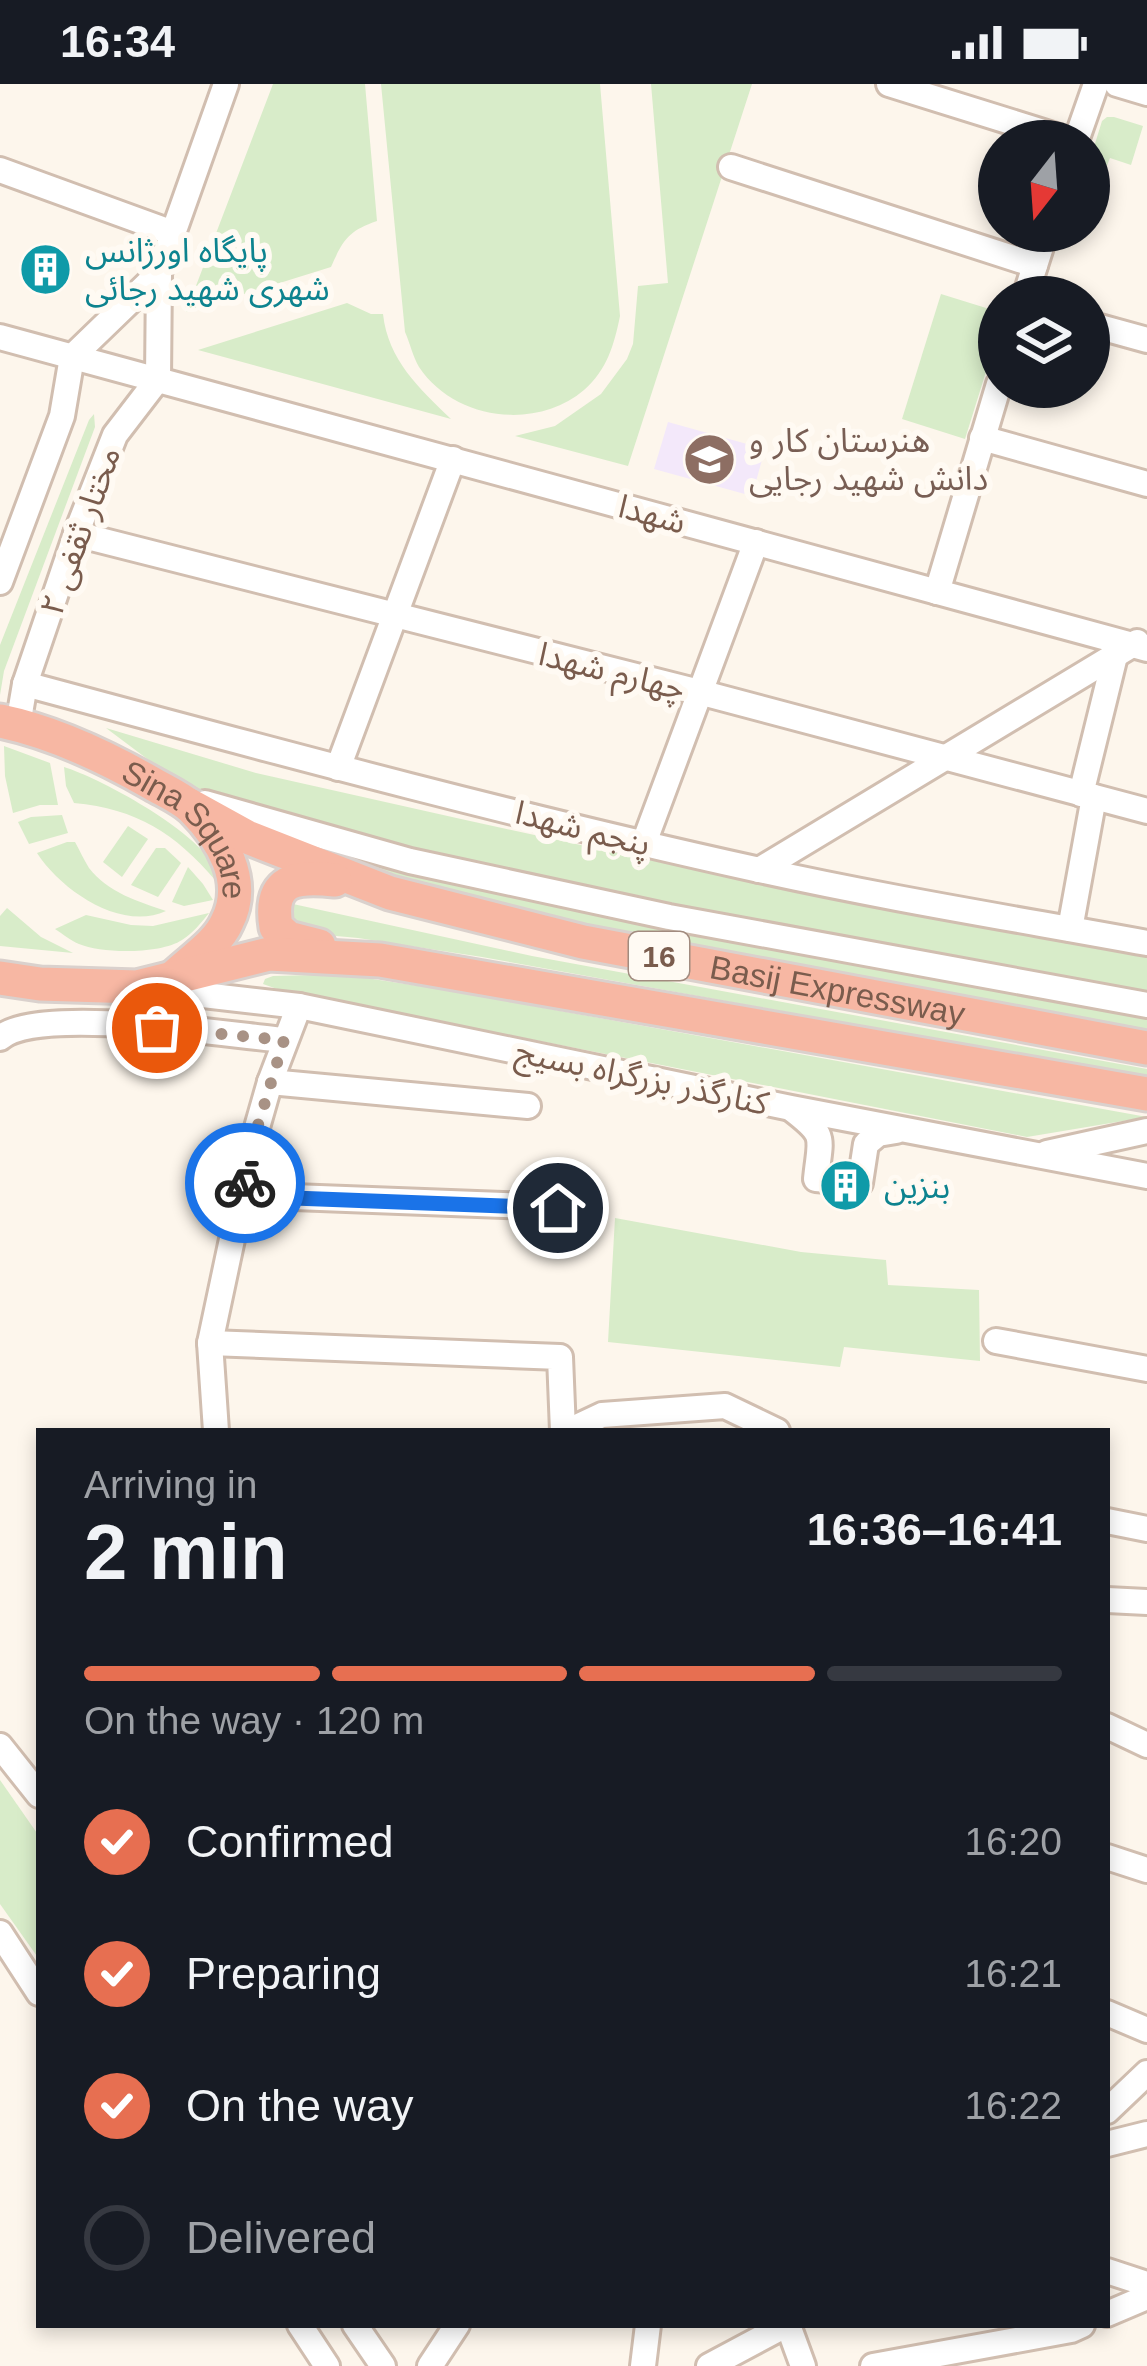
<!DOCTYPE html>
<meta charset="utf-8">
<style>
:root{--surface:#171b24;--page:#242831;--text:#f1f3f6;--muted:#9ea1a6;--line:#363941;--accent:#e76f51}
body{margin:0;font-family:Helvetica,"Noto Sans Arabic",sans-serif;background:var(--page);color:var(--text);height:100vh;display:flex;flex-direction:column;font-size:45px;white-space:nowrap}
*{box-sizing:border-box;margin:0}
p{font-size:39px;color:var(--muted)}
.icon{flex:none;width:66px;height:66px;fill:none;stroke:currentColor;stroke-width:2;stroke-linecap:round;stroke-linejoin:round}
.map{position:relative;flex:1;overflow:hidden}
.side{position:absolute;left:36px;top:1344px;width:1074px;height:900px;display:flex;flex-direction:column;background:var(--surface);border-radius:0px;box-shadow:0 6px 18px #0003}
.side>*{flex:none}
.needle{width:78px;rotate:197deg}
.fabs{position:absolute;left:978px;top:36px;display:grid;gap:24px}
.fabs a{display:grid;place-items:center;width:132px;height:132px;border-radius:50%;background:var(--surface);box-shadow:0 6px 18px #0003;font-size:60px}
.pin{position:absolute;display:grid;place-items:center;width:102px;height:102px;color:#fff;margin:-51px;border:6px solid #fff;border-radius:50%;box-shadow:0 3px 12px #0007}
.courier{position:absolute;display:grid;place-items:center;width:120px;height:120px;margin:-60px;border:9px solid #1a73e8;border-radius:50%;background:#fff;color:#222;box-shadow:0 3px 15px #0007}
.head em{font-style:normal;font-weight:600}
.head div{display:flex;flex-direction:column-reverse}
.head{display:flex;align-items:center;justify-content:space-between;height:204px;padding:0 48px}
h1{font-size:78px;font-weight:600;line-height:90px}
.bar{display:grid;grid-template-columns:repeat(4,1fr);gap:18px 12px;align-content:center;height:144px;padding:0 48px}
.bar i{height:15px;border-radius:9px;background:var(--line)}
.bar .selected{background:var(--accent)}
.bar p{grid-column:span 4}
ol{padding:0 48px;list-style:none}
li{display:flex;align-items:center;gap:36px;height:132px}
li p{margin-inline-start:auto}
li .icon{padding:12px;border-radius:50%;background:var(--accent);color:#fff;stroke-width:4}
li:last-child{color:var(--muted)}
li i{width:66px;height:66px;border:6px solid var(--line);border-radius:50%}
.status{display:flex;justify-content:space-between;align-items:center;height:84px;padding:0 60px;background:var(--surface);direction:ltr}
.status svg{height:33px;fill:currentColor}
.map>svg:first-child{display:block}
.education{fill:#f3e8fa}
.green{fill:#d8ecc9}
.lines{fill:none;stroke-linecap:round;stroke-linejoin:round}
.minor-casing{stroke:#d1beb0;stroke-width:30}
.highway-casing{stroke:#dad1cd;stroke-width:39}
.minor{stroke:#fff;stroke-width:24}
.highway{stroke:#f7b7a3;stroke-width:33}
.done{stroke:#a89285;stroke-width:12;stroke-dasharray:0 21.6}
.route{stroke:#1a73e8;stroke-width:15}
.labels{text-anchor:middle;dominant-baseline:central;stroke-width:12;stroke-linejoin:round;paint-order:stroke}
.shield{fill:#fffaf3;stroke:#a28b7f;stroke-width:3}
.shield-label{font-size:30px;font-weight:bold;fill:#7a5c4d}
.culture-label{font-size:33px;fill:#0d838f;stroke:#fffaf3;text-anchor:start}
.education-label{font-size:33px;fill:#785e54;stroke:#fffaf3;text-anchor:start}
.street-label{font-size:33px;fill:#7a5c4d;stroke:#fffaf3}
</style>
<div class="status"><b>16:34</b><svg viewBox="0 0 49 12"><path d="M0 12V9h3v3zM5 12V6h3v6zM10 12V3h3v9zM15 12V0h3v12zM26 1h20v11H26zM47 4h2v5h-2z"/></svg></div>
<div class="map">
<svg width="1147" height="2282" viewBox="0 0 1147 2282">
<rect width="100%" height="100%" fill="#fdf6ec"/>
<polygon class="education" points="668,338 765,365 752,412 654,385"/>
<g class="green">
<path d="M273,0h92l12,137c-29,10 -34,19 -46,46l-145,45z"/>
<path d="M381,0h219l20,232c-6,29 -13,54 -36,74 -48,41 -130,30 -165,-23 -6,-10 -9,-24 -14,-35z"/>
<polygon points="651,0 752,0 628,382 515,352 555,342 601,310 627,275 633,260 638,202 668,199"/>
<polygon points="1107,33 1114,33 1143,42 1131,81 1110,74 1104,89 1089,84 1089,79 1102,37"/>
<polygon points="941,210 999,228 999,246 965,355 902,335"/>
<path d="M347,219l24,11h12c5,46 36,74 68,105l-253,-69z"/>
<polygon points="94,330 95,343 4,587 0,611 0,561 89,336"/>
<polygon points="106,644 256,689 461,735 742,796 1147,873 1147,911 629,817 443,775 288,735 200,707 154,680"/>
<polygon points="4,662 50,679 58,721 40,721 13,729 5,692"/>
<path d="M64,683c38,12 116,56 141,87 7,8 9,16 11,27 -41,-48 -79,-72 -142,-78l-8,-17z"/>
<polygon points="62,731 68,749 29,760 18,738 31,733"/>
<polygon points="128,742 148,755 122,793 103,778"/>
<polygon points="262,747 1147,931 1147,947 619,849 389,797"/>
<path d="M67,758h8c5,9 9,18 14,26 18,24 50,34 77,43 -45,21 -105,-21 -129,-58z"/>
<polygon points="156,764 165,764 181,779 158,813 131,801"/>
<polygon points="188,783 203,800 213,816 184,822 172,818"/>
<polygon points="293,820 532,872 1147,985 1147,993 482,873 358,854 293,848 284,826"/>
<polygon points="7,824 41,853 73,869 0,862 0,832"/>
<path d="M209,829c-8,10 -16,20 -27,27 -21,14 -80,14 -103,4 -8,-3 -16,-10 -24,-15l31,-14 45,10 22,1z"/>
<polygon points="313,891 366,894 445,906 1147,1033 1027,1053 280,906 263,900 265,895 273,892"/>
<polygon points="615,1134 801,1168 886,1176 888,1201 979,1206 980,1277 844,1263 840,1283 608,1258"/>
<polygon points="0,1696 39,1752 39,1875 0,1820"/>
</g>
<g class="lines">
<defs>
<g id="minor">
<polyline points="889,0 1072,57"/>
<polyline points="1117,0 1147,9"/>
<polyline points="1076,57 1096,0"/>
<polyline points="731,83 1035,181"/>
<polyline points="0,86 173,149"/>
<polyline points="1025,213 1046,147"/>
<polyline points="1089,240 1147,256"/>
<polyline points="0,253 1147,565"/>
<polyline points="982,354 1147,400"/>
<polyline points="76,450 699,608 1147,727"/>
<polyline points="0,498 62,332 72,273 159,189"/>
<polyline points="937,508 999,300"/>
<path d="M25,600c242,65 485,131 730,185 130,29 261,50 392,74"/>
<polyline points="18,641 25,600 76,450 115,351 158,295 159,189 226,0"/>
<polyline points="338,684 453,375"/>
<polyline points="1081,710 1115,572"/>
<polyline points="205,719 410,777 669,833 1147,921"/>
<polyline points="644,759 756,458"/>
<polyline points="759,786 1137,558"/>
<polyline points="1070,845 1094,713"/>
<polyline points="151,905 299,922 791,1024 1147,1092"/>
<path d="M0,954c37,-33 230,-3 284,2"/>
<polyline points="270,998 528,1022"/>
<path d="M793,1026c35,27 27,27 23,69l44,4 6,-39 12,-10 18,-3"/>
<polyline points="1047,1069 1147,1047"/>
<polyline points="242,1111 558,1123"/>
<polyline points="996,1257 1147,1285"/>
<polyline points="210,1259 560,1273 563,1347"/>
<polyline points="216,1347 210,1259 252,1061 270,998 299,922"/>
<polyline points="568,1347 602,1331 725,1322 777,1347"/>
<polyline points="1107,1437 1147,1445"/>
<polyline points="1107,1516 1147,1518"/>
<polyline points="1107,1642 1147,1661"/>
<polyline points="0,1662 39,1711"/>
<polyline points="1107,1773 1147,1786"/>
<polyline points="0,1849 39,1909"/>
<polyline points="1107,1929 1147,1946"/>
<polyline points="1107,2027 1147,1989"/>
<polyline points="1107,2060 1147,2050"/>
<polyline points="1107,2187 1147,2200"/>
<polyline points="1107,2230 1147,2213"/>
<polyline points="300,2241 327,2282"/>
<polyline points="355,2241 383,2282"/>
<polyline points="788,2241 803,2282"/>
<polyline points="430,2282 457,2241"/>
<polyline points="643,2282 648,2241"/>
<polyline points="709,2282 786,2241"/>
<polyline points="873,2282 1071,2246 1082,2241"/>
</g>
<g id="highway">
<path id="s1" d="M0,637c54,11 106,36 153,63 12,7 28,14 39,24 30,30 56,73 35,114 -9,21 -34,37 -51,53"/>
<path id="s2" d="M189,721l58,32 143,56 193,49 564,106"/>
<path d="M319,862l-31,-8 -12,-11c-8,-49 20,-51 59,-47"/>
<polyline points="0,894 40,900 137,903 269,870 380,876 1147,1010"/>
</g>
</defs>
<use href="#minor" class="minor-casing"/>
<use href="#highway" class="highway-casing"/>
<use href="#minor" class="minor"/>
<use href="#highway" class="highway"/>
</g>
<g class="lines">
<polyline class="done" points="157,944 284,956 252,1061 245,1099"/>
<polyline class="route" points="245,1099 242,1112 558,1124"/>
</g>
<defs>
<symbol id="building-disc" viewBox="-11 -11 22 22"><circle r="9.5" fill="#0f9aa8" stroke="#fffaf3"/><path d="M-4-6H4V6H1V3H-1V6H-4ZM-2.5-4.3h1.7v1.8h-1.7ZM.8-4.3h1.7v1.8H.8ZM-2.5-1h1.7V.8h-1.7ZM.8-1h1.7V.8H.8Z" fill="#fff"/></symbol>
<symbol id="school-disc" viewBox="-11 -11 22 22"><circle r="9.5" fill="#8d6e63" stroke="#fffaf3"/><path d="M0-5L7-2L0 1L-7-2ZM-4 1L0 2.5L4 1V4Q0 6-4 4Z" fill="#fff"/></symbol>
</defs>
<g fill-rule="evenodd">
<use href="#building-disc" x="16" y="156" width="59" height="59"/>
<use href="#school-disc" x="680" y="346" width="59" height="59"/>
<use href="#building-disc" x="816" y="1072" width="59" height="59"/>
</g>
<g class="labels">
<rect class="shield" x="629" y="848" width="60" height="48" rx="9"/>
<g class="shield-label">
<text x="659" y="872">16</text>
</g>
<g class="culture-label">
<text x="85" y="166">پایگاه اورژانس<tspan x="85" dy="38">شهری شهید رجائی</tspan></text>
<text x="884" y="1102">بنزین</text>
</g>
<g class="education-label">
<text x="749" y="356">هنرستان کار و<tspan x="749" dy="38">دانش شهید رجایی</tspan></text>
</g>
<g class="street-label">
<text transform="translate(652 430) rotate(15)">شهدا</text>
<text transform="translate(80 447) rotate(-70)">مختار ثقفی ۲</text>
<text transform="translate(612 587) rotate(14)">چهارم شهدا</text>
<text transform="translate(583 744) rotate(14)">پنجم شهدا</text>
<text stroke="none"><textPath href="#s1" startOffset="225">Sina Square</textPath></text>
<text stroke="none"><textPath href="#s2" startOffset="678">Basij Expressway</textPath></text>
<text transform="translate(642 993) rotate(12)">کنارگذر بزرگراه بسیج</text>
</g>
</g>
</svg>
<div class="fabs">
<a><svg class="needle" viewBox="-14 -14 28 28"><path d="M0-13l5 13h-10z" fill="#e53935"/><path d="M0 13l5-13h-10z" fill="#9ea1a6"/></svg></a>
<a><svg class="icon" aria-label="layers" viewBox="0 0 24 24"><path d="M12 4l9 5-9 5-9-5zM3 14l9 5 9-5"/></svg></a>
</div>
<div class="pin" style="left:157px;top:944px;background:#ea580c"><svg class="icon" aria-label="bag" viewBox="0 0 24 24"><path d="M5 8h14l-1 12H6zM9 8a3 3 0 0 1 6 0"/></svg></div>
<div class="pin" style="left:558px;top:1124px;background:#1f2937"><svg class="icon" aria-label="home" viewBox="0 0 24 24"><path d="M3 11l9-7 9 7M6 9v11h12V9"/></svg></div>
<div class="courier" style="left:245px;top:1099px"><svg class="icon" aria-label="bike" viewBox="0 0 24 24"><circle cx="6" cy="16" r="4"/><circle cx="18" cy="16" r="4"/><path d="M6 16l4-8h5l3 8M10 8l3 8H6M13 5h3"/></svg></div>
<section class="side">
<div class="head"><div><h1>2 min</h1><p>Arriving in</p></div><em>16:36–16:41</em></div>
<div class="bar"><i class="selected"></i><i class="selected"></i><i class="selected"></i><i></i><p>On the way · 120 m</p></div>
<ol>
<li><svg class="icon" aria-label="check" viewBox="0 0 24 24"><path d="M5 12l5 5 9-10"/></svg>Confirmed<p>16:20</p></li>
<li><svg class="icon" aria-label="check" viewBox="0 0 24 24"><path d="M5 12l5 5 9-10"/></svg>Preparing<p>16:21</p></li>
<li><svg class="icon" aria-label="check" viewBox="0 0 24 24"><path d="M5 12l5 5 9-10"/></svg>On the way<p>16:22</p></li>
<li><i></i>Delivered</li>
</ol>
</section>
</div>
